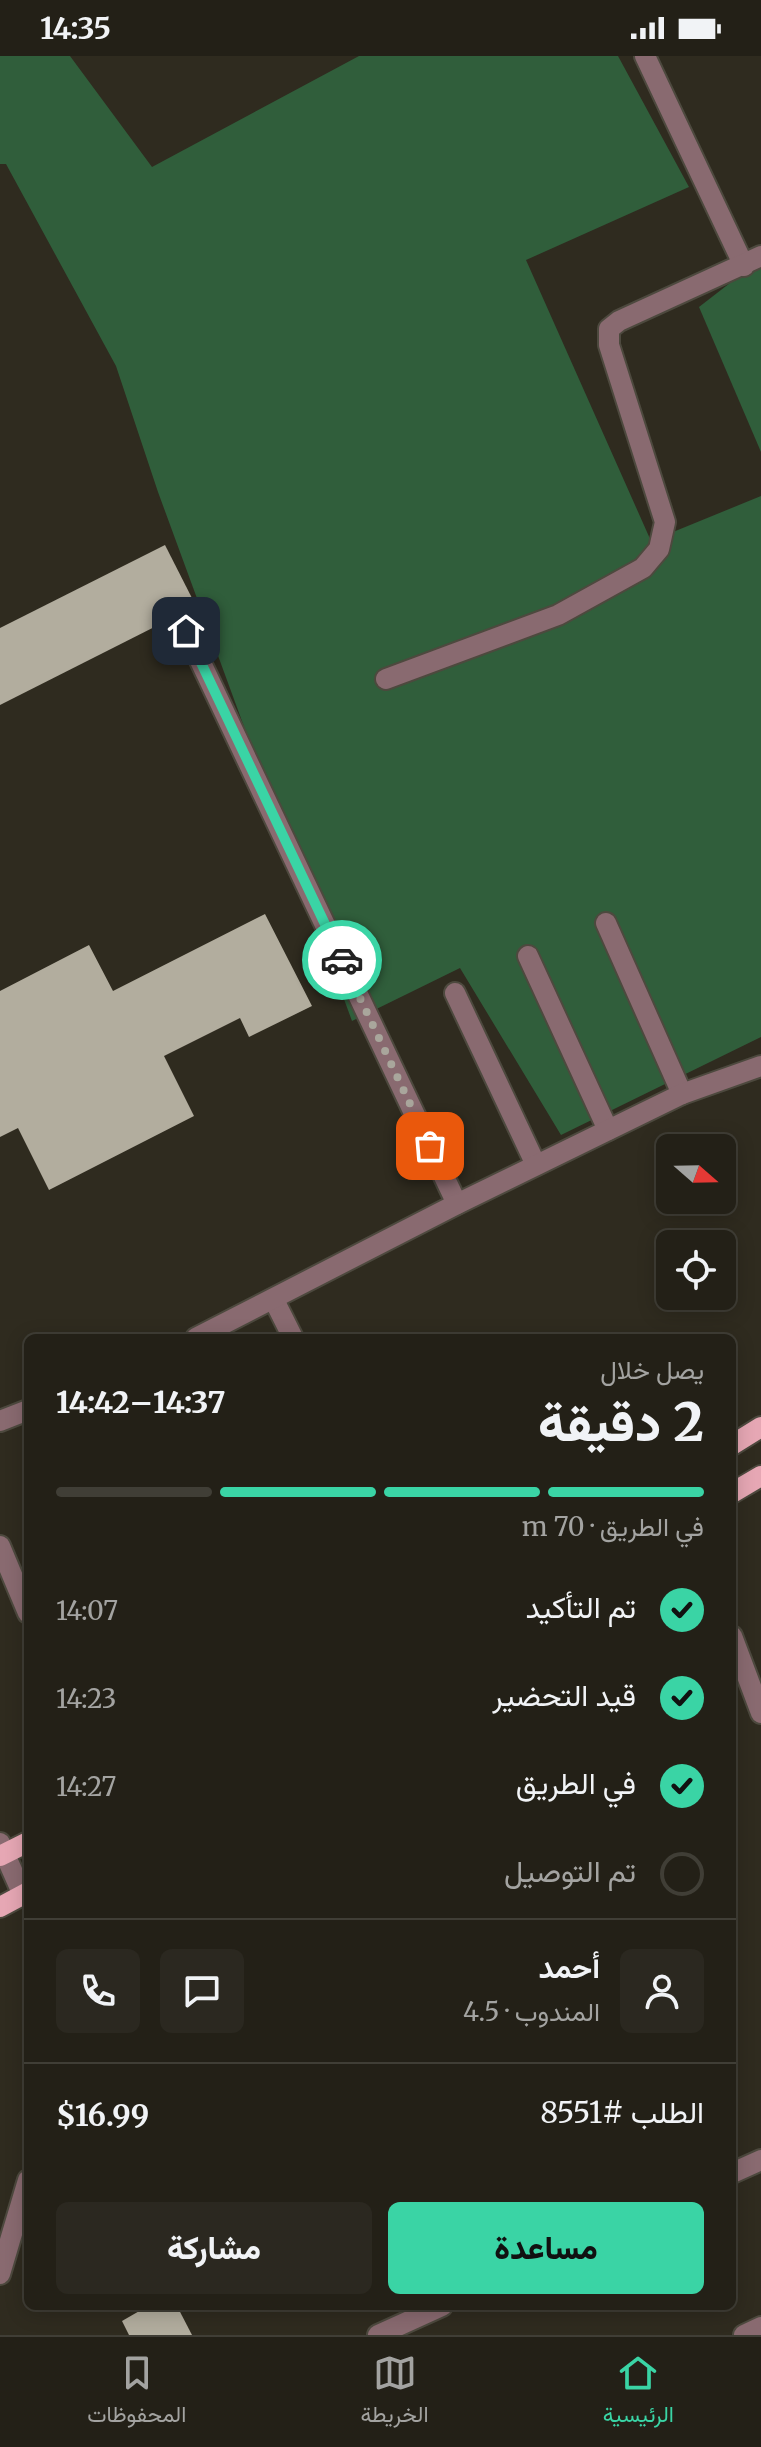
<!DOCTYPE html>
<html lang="ar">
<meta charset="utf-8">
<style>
:root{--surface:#232017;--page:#2b2820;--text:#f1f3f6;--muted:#a3a3a1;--line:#403e36;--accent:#3ad4a5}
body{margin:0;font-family:Merriweather,Vazirmatn,serif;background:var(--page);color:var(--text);direction:rtl;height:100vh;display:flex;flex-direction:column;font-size:30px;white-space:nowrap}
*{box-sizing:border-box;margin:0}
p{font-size:26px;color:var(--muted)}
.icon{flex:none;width:44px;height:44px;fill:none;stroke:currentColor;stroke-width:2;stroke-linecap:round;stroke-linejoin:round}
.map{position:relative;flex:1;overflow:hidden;direction:ltr}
.details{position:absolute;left:24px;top:1278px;width:712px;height:976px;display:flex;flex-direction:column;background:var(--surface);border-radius:12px;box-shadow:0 4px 20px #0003,0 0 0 2px var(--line);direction:rtl}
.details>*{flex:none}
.needle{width:52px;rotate:110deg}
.tools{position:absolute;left:656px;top:1078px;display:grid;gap:16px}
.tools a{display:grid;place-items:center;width:80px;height:80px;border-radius:12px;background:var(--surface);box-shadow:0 4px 20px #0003,0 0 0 2px var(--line);font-size:40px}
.pin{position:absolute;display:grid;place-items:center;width:68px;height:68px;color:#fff;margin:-34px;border-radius:16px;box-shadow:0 4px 12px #0006}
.courier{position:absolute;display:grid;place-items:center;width:80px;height:80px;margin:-40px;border:6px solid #3ad4a5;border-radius:50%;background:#fff;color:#222;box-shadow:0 2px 10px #0007}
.head em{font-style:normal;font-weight:800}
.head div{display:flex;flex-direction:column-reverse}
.head{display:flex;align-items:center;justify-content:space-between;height:136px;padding:0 32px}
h1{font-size:52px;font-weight:800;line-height:60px}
.bar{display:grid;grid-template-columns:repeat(4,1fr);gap:12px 8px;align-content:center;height:96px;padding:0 32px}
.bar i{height:10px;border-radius:6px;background:var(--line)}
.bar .current{background:var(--accent)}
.bar p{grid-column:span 4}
.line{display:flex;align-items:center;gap:20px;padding:0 32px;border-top:2px solid var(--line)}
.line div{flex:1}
.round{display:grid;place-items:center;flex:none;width:84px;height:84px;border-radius:12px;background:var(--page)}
ol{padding:0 32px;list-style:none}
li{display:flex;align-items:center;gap:24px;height:88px}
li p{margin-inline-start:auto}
li .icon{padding:8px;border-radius:50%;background:var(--accent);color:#111;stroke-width:4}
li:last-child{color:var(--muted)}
li i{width:44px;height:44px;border:4px solid var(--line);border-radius:50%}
.primary-button{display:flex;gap:16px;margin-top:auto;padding:16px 32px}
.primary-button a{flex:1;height:92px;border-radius:12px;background:var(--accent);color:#111;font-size:32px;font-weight:800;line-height:92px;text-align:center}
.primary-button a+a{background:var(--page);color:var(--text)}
.status{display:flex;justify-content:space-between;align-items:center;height:56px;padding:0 40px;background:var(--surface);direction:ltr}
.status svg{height:22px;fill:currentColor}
.dock{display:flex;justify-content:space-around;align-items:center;height:112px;border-top:2px solid var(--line);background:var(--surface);font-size:22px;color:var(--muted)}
.dock a{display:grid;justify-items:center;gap:4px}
.dock .current{color:var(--accent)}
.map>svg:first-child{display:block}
.green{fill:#305e3b}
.building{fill:#b2ad9e}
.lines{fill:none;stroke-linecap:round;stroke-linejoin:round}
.minor-casing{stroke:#4d493e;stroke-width:24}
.major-casing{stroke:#4d493e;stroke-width:24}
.minor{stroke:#896a70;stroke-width:20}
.major{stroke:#e6a7b4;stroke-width:20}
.done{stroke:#a9a69c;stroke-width:8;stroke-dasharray:0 14.4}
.route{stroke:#3ad4a5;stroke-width:10}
</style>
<div class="status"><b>14:35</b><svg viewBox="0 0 49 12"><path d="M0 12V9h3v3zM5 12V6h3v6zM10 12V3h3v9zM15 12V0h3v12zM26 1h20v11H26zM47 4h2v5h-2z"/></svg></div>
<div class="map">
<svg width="761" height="2279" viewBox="0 0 761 2279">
<rect width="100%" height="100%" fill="#2f2b1f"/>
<g class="green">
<polygon points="0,0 70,0 152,111 359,0 618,0 689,131 526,204 651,485 761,440 761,981 561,1079 460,912 352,965 158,436 116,310 6,108 0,108"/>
<polygon points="761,203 761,396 699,251"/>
</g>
<g class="building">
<polygon points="165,489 196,550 0,649 0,572"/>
<polygon points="265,858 312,950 249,981 240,962 164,1000 194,1060 49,1134 18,1072 0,1081 0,935 89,889 113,935"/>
<polygon points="148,2250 177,2250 192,2279 129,2279 122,2265"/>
</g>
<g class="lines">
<defs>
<g id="minor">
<polyline points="645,0 744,210"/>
<polyline points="186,575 457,1148"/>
<polyline points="386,623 558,559 643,512 659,493 665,466 609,289 609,273 619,265 761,200"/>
<polyline points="606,867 682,1038"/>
<polyline points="528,900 608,1074"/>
<polyline points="455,937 536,1109"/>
<polyline points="274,1244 293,1282"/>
<polyline points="196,1282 457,1148 682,1038 761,1010"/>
<polyline points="0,1365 28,1354"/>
<polyline points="0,1490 28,1557"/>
<polyline points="732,1580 761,1657"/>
<polyline points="0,1787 23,1839"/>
<polyline points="732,2117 761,2104"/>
<polyline points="0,2218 28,2124"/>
<polyline points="378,2279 442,2250"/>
<polyline points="744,2279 761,2271"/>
</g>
<g id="major">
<polyline points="732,1389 761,1371"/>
<polyline points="732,1437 761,1420"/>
<polyline points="0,1800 28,1786"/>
<polyline points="0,1851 28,1836"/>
</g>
</defs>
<use href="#minor" class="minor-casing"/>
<use href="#major" class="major-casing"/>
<use href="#minor" class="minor"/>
<use href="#major" class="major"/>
</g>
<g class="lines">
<polyline class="done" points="342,904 430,1090"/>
<polyline class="route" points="186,575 342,904"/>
</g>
</svg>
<div class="tools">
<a><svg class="needle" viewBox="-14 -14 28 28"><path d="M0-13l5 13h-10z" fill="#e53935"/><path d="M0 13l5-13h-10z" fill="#a3a3a1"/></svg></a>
<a><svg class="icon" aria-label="locate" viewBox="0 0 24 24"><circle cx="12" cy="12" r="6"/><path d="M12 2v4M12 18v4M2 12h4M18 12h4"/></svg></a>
</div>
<div class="pin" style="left:430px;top:1090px;background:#ea580c"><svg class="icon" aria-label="bag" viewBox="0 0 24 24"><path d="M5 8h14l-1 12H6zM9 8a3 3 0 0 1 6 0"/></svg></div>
<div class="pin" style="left:186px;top:575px;background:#1f2937"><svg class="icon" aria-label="home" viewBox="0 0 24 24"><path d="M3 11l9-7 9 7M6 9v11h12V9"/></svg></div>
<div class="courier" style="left:342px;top:904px"><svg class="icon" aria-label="car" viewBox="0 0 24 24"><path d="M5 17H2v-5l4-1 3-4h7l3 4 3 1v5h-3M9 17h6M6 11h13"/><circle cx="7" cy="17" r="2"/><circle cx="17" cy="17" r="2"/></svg></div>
<section class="details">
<div class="head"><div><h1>2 دقيقة</h1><p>يصل خلال</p></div><em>14:37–14:42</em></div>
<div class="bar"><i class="current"></i><i class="current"></i><i class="current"></i><i></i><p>في الطريق · 70 m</p></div>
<ol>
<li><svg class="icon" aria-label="check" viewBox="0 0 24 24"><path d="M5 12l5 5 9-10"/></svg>تم التأكيد<p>14:07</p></li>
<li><svg class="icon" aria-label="check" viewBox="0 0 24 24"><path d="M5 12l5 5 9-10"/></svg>قيد التحضير<p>14:23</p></li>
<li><svg class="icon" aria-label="check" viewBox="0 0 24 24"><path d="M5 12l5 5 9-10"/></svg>في الطريق<p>14:27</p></li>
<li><i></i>تم التوصيل</li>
</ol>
<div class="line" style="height:144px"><a class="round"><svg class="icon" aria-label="person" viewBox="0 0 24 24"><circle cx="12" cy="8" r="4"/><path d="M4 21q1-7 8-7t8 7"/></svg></a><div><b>أحمد</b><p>المندوب · 4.5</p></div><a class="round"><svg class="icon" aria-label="chat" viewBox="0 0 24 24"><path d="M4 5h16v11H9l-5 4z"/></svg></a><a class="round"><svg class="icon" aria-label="phone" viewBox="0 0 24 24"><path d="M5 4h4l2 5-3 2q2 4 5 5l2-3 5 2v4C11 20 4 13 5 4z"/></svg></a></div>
<div class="line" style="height:104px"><div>الطلب #8551</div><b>$16.99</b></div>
<div class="primary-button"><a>مساعدة</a><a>مشاركة</a></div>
</section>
</div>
<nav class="dock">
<a class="current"><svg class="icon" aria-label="home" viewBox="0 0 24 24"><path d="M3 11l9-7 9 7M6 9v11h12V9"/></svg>الرئيسية</a>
<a><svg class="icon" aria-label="map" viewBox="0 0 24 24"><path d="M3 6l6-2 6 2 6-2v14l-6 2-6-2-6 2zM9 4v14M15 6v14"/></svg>الخريطة</a>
<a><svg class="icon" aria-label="saved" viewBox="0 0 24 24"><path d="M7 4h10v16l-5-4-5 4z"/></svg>المحفوظات</a>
</nav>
